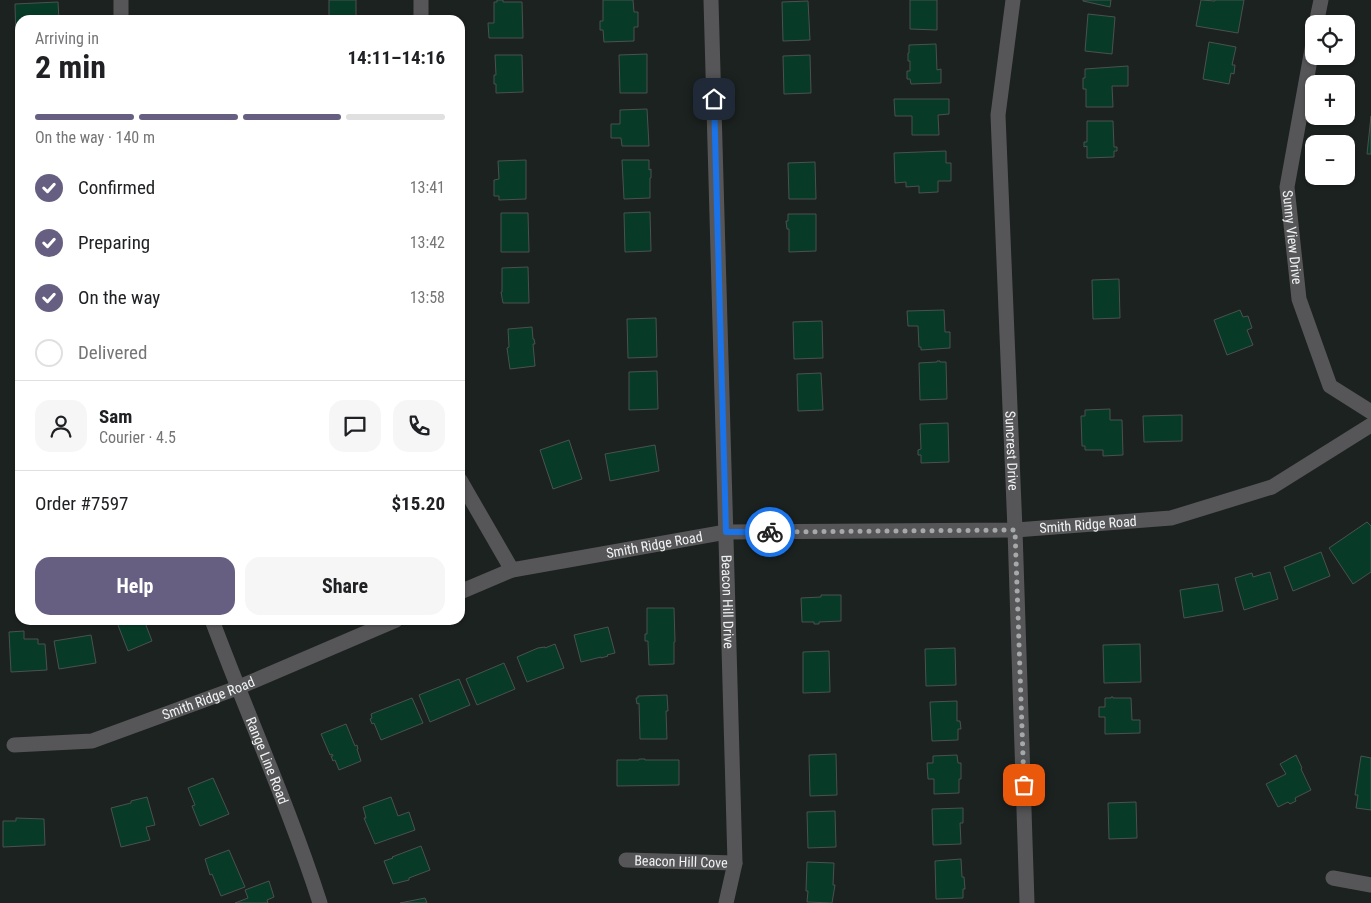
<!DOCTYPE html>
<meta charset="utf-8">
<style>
:root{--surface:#fff;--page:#f6f6f6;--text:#202124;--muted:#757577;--line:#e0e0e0;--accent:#665f82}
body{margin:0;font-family:"Roboto Condensed",sans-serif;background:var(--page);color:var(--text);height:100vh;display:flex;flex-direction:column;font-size:19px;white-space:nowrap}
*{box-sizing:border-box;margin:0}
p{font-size:16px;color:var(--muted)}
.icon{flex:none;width:28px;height:28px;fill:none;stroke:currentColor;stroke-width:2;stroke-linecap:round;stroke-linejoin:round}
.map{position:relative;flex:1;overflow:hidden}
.side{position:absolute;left:15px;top:15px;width:450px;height:610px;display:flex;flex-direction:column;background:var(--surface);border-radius:15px;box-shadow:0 1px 4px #0004}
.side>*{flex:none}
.fabs{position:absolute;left:1305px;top:15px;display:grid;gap:10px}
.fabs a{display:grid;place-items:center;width:50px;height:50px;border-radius:10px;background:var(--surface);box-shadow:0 1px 4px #0004;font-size:25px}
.pin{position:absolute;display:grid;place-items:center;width:42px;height:42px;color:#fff;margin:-21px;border-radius:10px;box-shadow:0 2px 8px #0006}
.courier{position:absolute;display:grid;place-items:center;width:50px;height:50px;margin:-25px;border:4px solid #1a73e8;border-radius:50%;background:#fff;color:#222;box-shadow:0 1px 6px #0007}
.summary em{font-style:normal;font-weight:700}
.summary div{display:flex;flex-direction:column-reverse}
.summary{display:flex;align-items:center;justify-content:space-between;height:85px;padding:0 20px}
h1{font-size:32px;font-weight:700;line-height:38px}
.bar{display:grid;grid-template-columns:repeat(4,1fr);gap:8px 5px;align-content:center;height:60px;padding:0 20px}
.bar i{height:6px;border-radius:4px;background:var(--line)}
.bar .selected{background:var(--accent)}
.bar p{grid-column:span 4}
.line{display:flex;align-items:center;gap:12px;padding:0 20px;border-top:1px solid var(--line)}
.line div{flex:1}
.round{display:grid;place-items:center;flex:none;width:52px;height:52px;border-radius:15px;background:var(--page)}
ol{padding:0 20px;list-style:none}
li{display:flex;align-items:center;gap:15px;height:55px}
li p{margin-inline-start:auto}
li .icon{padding:5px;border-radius:50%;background:var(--accent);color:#fff;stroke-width:4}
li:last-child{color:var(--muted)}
li i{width:28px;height:28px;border:2px solid var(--line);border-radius:50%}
.cta{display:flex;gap:10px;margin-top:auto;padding:10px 20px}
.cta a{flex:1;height:58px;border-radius:15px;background:var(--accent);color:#fff;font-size:20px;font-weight:700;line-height:58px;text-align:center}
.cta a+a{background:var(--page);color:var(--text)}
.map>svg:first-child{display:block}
.building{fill:#083a28;stroke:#4a514e}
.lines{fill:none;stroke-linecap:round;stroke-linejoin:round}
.minor{stroke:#565659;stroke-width:15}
.done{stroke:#a5aaa8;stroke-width:5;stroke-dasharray:0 9}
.route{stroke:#1a73e8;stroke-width:6}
.labels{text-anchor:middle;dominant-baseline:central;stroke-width:4;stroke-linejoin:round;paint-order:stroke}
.street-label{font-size:14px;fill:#eff3f1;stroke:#080b09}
</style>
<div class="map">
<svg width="1371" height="903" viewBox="0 0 1371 903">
<rect width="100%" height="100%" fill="#1c221f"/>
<g class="building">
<rect x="329" y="0" width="27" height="20"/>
<polygon points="497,0 503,0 503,2 522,2 523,38 489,38 488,23 494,23 494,2 497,2"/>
<polygon points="603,0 633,0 634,12 638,12 638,27 634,27 634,41 604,42 603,30 600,30 600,21 603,21"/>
<polygon points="910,0 937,0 937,30 910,29"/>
<polygon points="1083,0 1111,0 1110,7 1083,1"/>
<polygon points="1201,0 1215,1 1215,0 1244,0 1238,33 1196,26"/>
<polygon points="808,1 810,40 783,41 782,2"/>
<polygon points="58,2 59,20 20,20 20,41 16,42 15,4"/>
<polygon points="1088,14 1115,17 1112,54 1085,51"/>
<polygon points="1209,42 1236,47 1232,65 1235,65 1234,74 1231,73 1229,84 1203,79"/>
<polygon points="936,44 937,70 941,69 941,83 911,84 910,79 907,79 907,71 910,71 910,61 908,61 908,53 909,53 909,45"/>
<polygon points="647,54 647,93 620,93 619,55"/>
<polygon points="495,55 522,55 523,92 496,93 496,84 494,84 494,75 496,75"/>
<polygon points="810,55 811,93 784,94 783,56"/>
<polygon points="1128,66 1128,86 1112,86 1113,107 1086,107 1086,89 1083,89 1083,78 1085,78 1085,69"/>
<polygon points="894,99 949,99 949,114 938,115 939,135 912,135 912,116 895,116"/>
<polygon points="647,109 649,146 622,146 621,138 611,138 611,124 620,124 620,110"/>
<polygon points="1371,116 1371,154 1367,154"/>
<polygon points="1087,121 1113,121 1114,147 1117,147 1117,151 1114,151 1114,157 1087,158 1087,146 1084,147 1084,142 1087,142"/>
<polygon points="946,151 946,163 951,163 951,181 938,181 938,192 919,193 919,186 906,187 906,182 895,183 894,153"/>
<polygon points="526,160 526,199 499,200 499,196 494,196 494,180 499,179 498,161"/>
<polygon points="622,160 649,160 649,170 651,169 651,178 650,178 650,198 624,199"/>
<polygon points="815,162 816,199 789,199 788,163"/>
<polygon points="650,212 651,251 625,252 624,213"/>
<polygon points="501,213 528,213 529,252 501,252"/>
<polygon points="788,214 816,214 816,251 789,252 789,229 787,229 786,221 788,221"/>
<polygon points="528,267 529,303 503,303 501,292 502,292 502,268"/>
<polygon points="1119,279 1120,318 1093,319 1092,280"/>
<polygon points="944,310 945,332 950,332 950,348 921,350 921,347 919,347 918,326 908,326 907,311"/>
<polygon points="1240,310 1243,317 1248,316 1252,328 1247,330 1253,345 1227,355 1214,320"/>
<polygon points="656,318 657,357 628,358 627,319"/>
<polygon points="822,321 823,358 794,359 793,322"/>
<polygon points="532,327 533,339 534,339 535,344 533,344 535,366 510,369 507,348 509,347 508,329"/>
<polygon points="937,361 940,361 940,362 946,362 947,399 920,400 919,363 937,362"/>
<polygon points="657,371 658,409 629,410 629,372"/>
<polygon points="821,373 823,410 798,411 797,374"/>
<polygon points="1110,409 1110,420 1122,420 1123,455 1103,456 1103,450 1085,450 1085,446 1082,446 1081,416 1085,416 1085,410"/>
<polygon points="1182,415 1182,441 1144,442 1143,416"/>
<polygon points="948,423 949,462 921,463 921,455 918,455 918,450 921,449 920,424"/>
<polygon points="569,440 582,479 553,489 540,450"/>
<polygon points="655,445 659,471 610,481 605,454"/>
<polygon points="1367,522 1371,526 1371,572 1353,584 1329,548"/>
<polygon points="1321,552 1330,576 1293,591 1284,567"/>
<polygon points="1270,572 1278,599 1244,610 1235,578 1252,573 1253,577"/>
<polygon points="1218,584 1223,611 1184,618 1180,590"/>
<polygon points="821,595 841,595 841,621 819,622 819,624 814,624 814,622 802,622 801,598 821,597"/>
<polygon points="647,608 674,608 675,642 674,642 674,664 649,665 648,643 648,641 645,641 645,634 647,634"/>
<polygon points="116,620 144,620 152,641 128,651"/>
<polygon points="608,627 615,653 607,655 608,656 601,658 601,657 581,662 574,635"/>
<polygon points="24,631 24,639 38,639 38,644 45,644 47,670 11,672 9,632"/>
<polygon points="91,635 96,663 59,669 54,641"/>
<polygon points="555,644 564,668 527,682 517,657 538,648 545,647 545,648"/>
<polygon points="1140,644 1141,682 1104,683 1103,645"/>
<polygon points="955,648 956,685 926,686 925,649"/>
<polygon points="829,651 830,692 803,693 803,652"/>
<polygon points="504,663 515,689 477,705 466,679"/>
<polygon points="459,679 470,705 430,722 419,695"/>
<polygon points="667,695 668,711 666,711 667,739 640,739 639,703 637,704 636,698 638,698 638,696"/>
<polygon points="1111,697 1113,697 1113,698 1131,698 1132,720 1140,720 1140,733 1105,734 1105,717 1099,717 1099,707 1105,707 1105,698 1111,698"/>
<polygon points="412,698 423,723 381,740 374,723 372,724 370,719 372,718 371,714"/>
<polygon points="957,701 957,721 960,721 961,729 958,729 958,740 932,741 930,702"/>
<polygon points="346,724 355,746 357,745 358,749 357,749 361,761 339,770 335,760 333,761 331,756 333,756 332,754 330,755 321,734"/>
<polygon points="836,754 837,795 810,796 809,755"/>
<polygon points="957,755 958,763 961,763 961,779 959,779 959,793 934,794 934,779 928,779 927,763 933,763 933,756"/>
<polygon points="1296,755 1302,768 1301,769 1311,790 1295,798 1296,801 1290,804 1288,802 1278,807 1266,784 1286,774 1280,764"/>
<polygon points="1361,756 1371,758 1371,810 1356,808 1358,795 1355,795"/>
<polygon points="639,759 645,759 645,760 679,760 679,785 617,786 617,760 639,760"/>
<polygon points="213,778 229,814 200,826 192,806 195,805 188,788"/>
<polygon points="147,797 155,825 146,827 150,840 121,847 111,808 131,803 131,801"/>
<polygon points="391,797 398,816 409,812 415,830 375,844 364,818 366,818 363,807"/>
<polygon points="1136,802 1137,838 1109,839 1108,803"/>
<polygon points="963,808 963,823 960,823 961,844 933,845 932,809"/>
<polygon points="835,811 836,847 808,848 807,812"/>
<polygon points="16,818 44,819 45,845 3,847 3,821 16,821"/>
<polygon points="421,846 430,870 409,878 409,880 393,884 384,861 393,858 392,857"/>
<polygon points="229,850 245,887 221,896 212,874 210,875 205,859"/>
<polygon points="961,859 962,877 964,877 965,889 963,889 963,898 936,899 935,861"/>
<polygon points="807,862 834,863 833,885 835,885 832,903 807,902 808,891 806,891"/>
<polygon points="269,881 274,897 267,900 268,903 235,903 248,898 245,890"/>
<polygon points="425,898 427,903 400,903"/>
</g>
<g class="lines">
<g class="minor">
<polyline points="121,0 121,20"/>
<polyline points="421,0 421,20"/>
<path id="s1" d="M711,0l24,863 -9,40"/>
<path id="s2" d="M1013,0l-15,115 17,415 12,373"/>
<polyline points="1316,24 1321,0"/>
<path id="s3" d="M1314,38l-27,149 12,112 31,87 41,26"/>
<polyline points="460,480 512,570"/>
<path id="s4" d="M460,592l52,-22 214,-38 289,-2 156,-12 101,-31 99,-62"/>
<path id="s5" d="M212,620c35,94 77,187 108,283"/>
<path id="s6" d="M14,745l78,-4 145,-53 159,-68"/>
<path id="s7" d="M626,860l109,3"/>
<polyline points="1333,878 1371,885"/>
</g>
</g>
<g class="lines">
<polyline class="done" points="770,532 1015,530 1024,785"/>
<polyline class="route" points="714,99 726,532 770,532"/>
</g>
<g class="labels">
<g class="street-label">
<text stroke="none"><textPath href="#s3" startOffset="202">Sunny View Drive</textPath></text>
<text stroke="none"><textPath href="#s2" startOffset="452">Suncrest Drive</textPath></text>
<text stroke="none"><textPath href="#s4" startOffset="636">Smith Ridge Road</textPath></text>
<text stroke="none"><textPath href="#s4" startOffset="201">Smith Ridge Road</textPath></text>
<text stroke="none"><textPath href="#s1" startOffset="602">Beacon Hill Drive</textPath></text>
<text stroke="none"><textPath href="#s6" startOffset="202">Smith Ridge Road</textPath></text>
<text stroke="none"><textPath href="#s5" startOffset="151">Range Line Road</textPath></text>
<text stroke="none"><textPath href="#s7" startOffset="55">Beacon Hill Cove</textPath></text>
</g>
</g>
</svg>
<div class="fabs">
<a><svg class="icon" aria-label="locate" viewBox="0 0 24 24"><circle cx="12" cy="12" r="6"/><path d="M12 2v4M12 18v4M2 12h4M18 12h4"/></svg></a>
<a>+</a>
<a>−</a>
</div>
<div class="pin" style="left:1024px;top:785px;background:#ea580c"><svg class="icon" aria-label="bag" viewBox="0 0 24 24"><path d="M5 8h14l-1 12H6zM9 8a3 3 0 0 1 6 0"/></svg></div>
<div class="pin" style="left:714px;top:99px;background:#1f2937"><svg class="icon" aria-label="home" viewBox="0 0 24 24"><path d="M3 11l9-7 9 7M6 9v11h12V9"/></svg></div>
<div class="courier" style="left:770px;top:532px"><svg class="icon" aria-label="bike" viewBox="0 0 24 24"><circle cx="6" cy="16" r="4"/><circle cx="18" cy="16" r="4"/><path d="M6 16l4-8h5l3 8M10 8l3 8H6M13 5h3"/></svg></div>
<section class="side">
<div class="summary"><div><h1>2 min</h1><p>Arriving in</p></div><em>14:11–14:16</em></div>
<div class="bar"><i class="selected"></i><i class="selected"></i><i class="selected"></i><i></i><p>On the way · 140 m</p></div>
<ol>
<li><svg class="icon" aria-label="check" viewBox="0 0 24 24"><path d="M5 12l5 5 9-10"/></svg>Confirmed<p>13:41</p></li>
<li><svg class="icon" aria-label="check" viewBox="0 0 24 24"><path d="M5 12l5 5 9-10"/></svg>Preparing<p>13:42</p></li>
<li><svg class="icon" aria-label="check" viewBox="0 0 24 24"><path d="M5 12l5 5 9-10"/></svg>On the way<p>13:58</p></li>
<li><i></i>Delivered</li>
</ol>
<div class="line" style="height:90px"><a class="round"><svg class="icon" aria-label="person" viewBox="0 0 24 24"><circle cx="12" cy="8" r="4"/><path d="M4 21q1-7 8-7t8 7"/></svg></a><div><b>Sam</b><p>Courier · 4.5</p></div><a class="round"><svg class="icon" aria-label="chat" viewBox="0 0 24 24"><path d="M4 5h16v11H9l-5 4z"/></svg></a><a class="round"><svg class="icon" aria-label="phone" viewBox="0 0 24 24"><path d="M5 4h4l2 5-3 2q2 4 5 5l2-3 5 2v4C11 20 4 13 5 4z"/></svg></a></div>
<div class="line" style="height:65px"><div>Order #7597</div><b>$15.20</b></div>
<div class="cta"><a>Help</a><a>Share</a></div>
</section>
</div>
